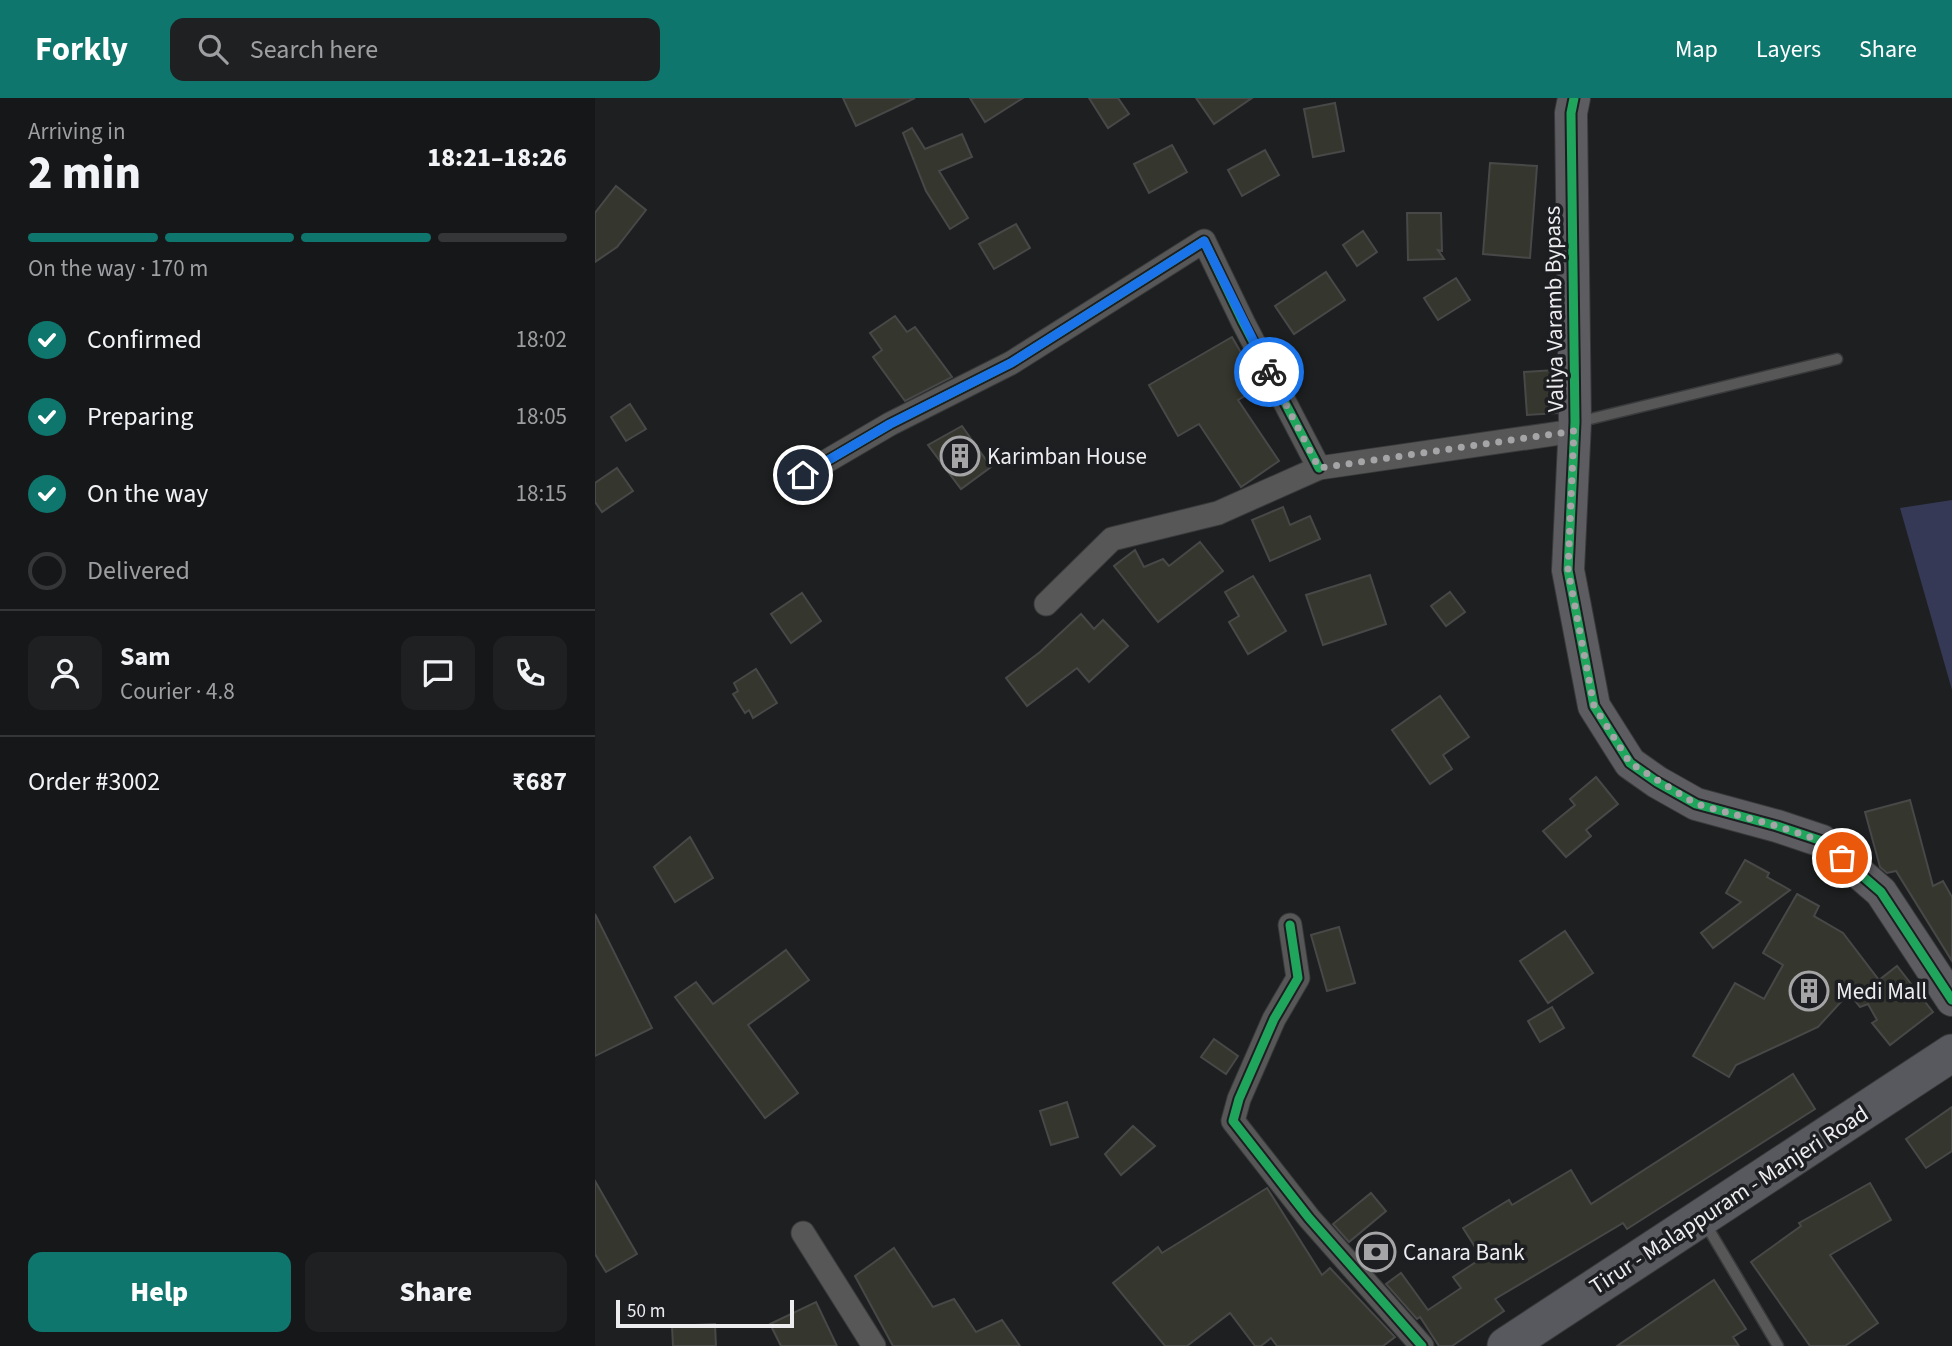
<!DOCTYPE html>
<meta charset="utf-8">
<style>
:root{--surface:#161718;--page:#1f2021;--text:#f1f3f6;--muted:#9e9fa2;--line:#353637;--accent:#0f766e}
body{margin:0;font-family:"Source Sans 3",sans-serif;background:var(--page);color:var(--text);height:100vh;display:flex;flex-direction:column;font-size:26px;white-space:nowrap}
*{box-sizing:border-box;margin:0}
p{font-size:23px;color:var(--muted)}
.icon{flex:none;width:38px;height:38px;fill:none;stroke:currentColor;stroke-width:2;stroke-linecap:round;stroke-linejoin:round}
.map{position:relative;flex:1;overflow:hidden}
.drawer{display:flex;flex-direction:column;background:var(--surface);width:595px}
.drawer>*{flex:none}
.scale{position:absolute;left:21px;bottom:18px;width:178px;box-sizing:border-box;padding-left:7px;border:4px solid #ededef;border-top:0;font-size:19px;line-height:24px;white-space:nowrap;color:#ededef;-webkit-text-stroke:5px #1d1e21;paint-order:stroke}
.pin{position:absolute;display:grid;place-items:center;width:60px;height:60px;color:#fff;margin:-30px;border:4px solid #fff;border-radius:50%;box-shadow:0 2px 7px #0007}
.courier{position:absolute;display:grid;place-items:center;width:70px;height:70px;margin:-35px;border:5px solid #1a73e8;border-radius:50%;background:#fff;color:#222;box-shadow:0 2px 9px #0007}
.head em{font-style:normal;font-weight:800}
.head div{display:flex;flex-direction:column-reverse}
.head{display:flex;align-items:center;justify-content:space-between;height:119px;padding:0 28px}
h1{font-size:46px;font-weight:800;line-height:52px}
.bar{display:grid;grid-template-columns:repeat(4,1fr);gap:10px 7px;align-content:center;height:84px;padding:0 28px}
.bar i{height:9px;border-radius:5px;background:var(--line)}
.bar .active{background:var(--accent)}
.bar p{grid-column:span 4}
.line{display:flex;align-items:center;gap:18px;padding:0 28px;border-top:2px solid var(--line)}
.line div{flex:1}
.round{display:grid;place-items:center;flex:none;width:74px;height:74px;border-radius:14px;background:var(--page)}
ol{padding:0 28px;list-style:none}
li{display:flex;align-items:center;gap:21px;height:77px}
li p{margin-inline-start:auto}
li .icon{padding:7px;border-radius:50%;background:var(--accent);color:#fff;stroke-width:4}
li:last-child{color:var(--muted)}
li i{width:38px;height:38px;border:4px solid var(--line);border-radius:50%}
.primary-button{display:flex;gap:14px;margin-top:auto;padding:14px 28px}
.primary-button a{flex:1;height:80px;border-radius:14px;background:var(--accent);color:#fff;font-size:28px;font-weight:800;line-height:80px;text-align:center}
.primary-button a+a{background:var(--page);color:var(--text)}
header{display:flex;align-items:center;gap:42px;box-sizing:border-box;height:98px;padding:0 35px;background:var(--accent);color:#fff}
header strong{font-size:33px}
nav{display:flex;gap:38px;margin-inline-start:auto;font-size:24px}
.search{width:490px;height:63px;background:var(--page);display:flex;align-items:center;gap:18px;box-sizing:border-box;padding:0 24px;border-radius:14px;color:var(--muted);font-size:26px}
main{display:flex;flex:1;min-height:0}
.map>svg:first-child{display:block}
.green{fill:#363956}
.building{fill:#35372e;stroke:#474847;stroke-width:2}
.lines{fill:none;stroke-linecap:round;stroke-linejoin:round}
.lane-casing{stroke:#393a3b;stroke-width:13}
.street-casing{stroke:#393a3b;stroke-width:25}
.secondary-casing{stroke:#393a3b;stroke-width:34}
.primary-casing{stroke:#393a3b;stroke-width:39}
.lane{stroke:#575758;stroke-width:10}
.street{stroke:#575758;stroke-width:23}
.secondary{stroke:#5d5d61;stroke-width:32}
.primary{stroke:#58595e;stroke-width:37}
.cycleway-casing{stroke:#1d1e21;stroke-width:13}
.cycleway{stroke:#20a55d;stroke-width:9}
.done{stroke:#a5a5a7;stroke-width:7;stroke-dasharray:0 12.6}
.route{stroke:#1a73e8;stroke-width:9}
.labels{text-anchor:middle;dominant-baseline:central;stroke-width:7;stroke-linejoin:round;paint-order:stroke}
.street-label{font-size:23px;fill:#ededef;stroke:#1d1e21}
.poi-label{font-size:23px;fill:#ededef;stroke:#1d1e21;text-anchor:start}
</style>
<header>
<strong>Forkly</strong>
<div class="search"><svg class="icon" aria-label="search" viewBox="0 0 24 24"><circle cx="10" cy="10" r="6"/><path d="M15 15l6 6"/></svg>Search here</div>
<nav><a>Map</a><a>Layers</a><a>Share</a></nav>
</header>
<main>
<section class="drawer">
<div class="head"><div><h1>2 min</h1><p>Arriving in</p></div><em>18:21–18:26</em></div>
<div class="bar"><i class="active"></i><i class="active"></i><i class="active"></i><i></i><p>On the way · 170 m</p></div>
<ol>
<li><svg class="icon" aria-label="check" viewBox="0 0 24 24"><path d="M5 12l5 5 9-10"/></svg>Confirmed<p>18:02</p></li>
<li><svg class="icon" aria-label="check" viewBox="0 0 24 24"><path d="M5 12l5 5 9-10"/></svg>Preparing<p>18:05</p></li>
<li><svg class="icon" aria-label="check" viewBox="0 0 24 24"><path d="M5 12l5 5 9-10"/></svg>On the way<p>18:15</p></li>
<li><i></i>Delivered</li>
</ol>
<div class="line" style="height:126px"><a class="round"><svg class="icon" aria-label="person" viewBox="0 0 24 24"><circle cx="12" cy="8" r="4"/><path d="M4 21q1-7 8-7t8 7"/></svg></a><div><b>Sam</b><p>Courier · 4.8</p></div><a class="round"><svg class="icon" aria-label="chat" viewBox="0 0 24 24"><path d="M4 5h16v11H9l-5 4z"/></svg></a><a class="round"><svg class="icon" aria-label="phone" viewBox="0 0 24 24"><path d="M5 4h4l2 5-3 2q2 4 5 5l2-3 5 2v4C11 20 4 13 5 4z"/></svg></a></div>
<div class="line" style="height:91px"><div>Order #3002</div><b>₹687</b></div>
<div class="primary-button"><a>Help</a><a>Share</a></div>
</section>
<div class="map">
<svg width="1357" height="1248" viewBox="0 0 1357 1248">
<rect width="100%" height="100%" fill="#1e1f20"/>
<polygon class="green" points="1357,402 1357,592 1305,410"/>
<g class="building">
<polygon points="248,0 320,0 261,28"/>
<polygon points="375,0 428,0 390,24"/>
<polygon points="494,0 523,0 534,16 513,30"/>
<polygon points="601,0 657,0 619,26"/>
<polygon points="740,5 749,53 718,59 709,11"/>
<polygon points="317,30 330,51 367,36 377,59 344,73 373,120 355,131 331,93 308,35"/>
<polygon points="577,47 592,74 554,95 539,66"/>
<polygon points="670,52 684,77 647,98 633,72"/>
<polygon points="895,65 942,68 935,160 888,156"/>
<polygon points="21,88 51,112 22,149 0,164 0,115"/>
<polygon points="812,115 846,115 847,153 843,152 849,161 813,162"/>
<polygon points="421,126 435,150 399,171 384,146"/>
<polygon points="768,133 782,154 762,168 748,147"/>
<polygon points="731,174 750,202 699,236 680,208"/>
<polygon points="861,180 875,202 843,222 829,200"/>
<polygon points="300,218 312,234 320,229 357,279 310,303 278,259 287,252 275,235"/>
<polygon points="637,239 666,289 643,302 684,363 646,389 604,326 583,338 554,287"/>
<polygon points="960,272 962,315 932,317 929,274"/>
<polygon points="35,306 51,331 31,343 16,319"/>
<polygon points="367,328 396,369 366,391 333,347"/>
<polygon points="22,370 38,393 7,414 0,404 0,385"/>
<polygon points="688,409 695,427 715,418 725,441 675,463 657,422"/>
<polygon points="605,444 628,473 563,524 519,468 540,452 549,469 568,461 574,468"/>
<polygon points="775,477 791,526 728,547 711,497"/>
<polygon points="658,478 691,533 653,556 634,524 644,518 630,494"/>
<polygon points="855,494 870,514 851,528 836,508"/>
<polygon points="207,495 226,523 196,545 176,516"/>
<polygon points="486,516 499,531 508,522 533,548 494,584 482,570 432,608 411,580 445,554"/>
<polygon points="161,571 182,605 158,620 154,612 150,615 138,596 143,593 139,585"/>
<polygon points="845,598 874,639 848,657 857,671 835,686 797,632"/>
<polygon points="1001,679 1023,706 991,732 996,738 971,759 948,733 980,707 975,701"/>
<polygon points="1315,702 1338,788 1348,783 1357,799 1357,863 1301,773 1292,775 1285,769 1270,714"/>
<polygon points="95,739 118,780 80,804 59,769"/>
<polygon points="1150,762 1174,775 1172,779 1195,792 1118,850 1106,835 1146,804 1131,795"/>
<polygon points="1202,796 1224,808 1219,818 1248,835 1284,882 1302,868 1338,914 1295,947 1277,925 1282,922 1273,906 1265,909 1254,895 1223,929 1141,967 1134,979 1098,958 1140,885 1169,901 1188,867 1168,855"/>
<polygon points="0,816 57,930 0,958"/>
<polygon points="744,829 760,885 732,893 716,837"/>
<polygon points="970,833 998,875 953,905 925,863"/>
<polygon points="191,852 214,882 153,927 203,995 170,1020 80,899 101,884 118,906"/>
<polygon points="957,909 969,930 945,944 933,923"/>
<polygon points="619,941 643,958 631,976 606,959"/>
<polygon points="1198,976 1220,1011 1032,1131 1028,1125 900,1201 909,1213 857,1248 844,1248 825,1219 822,1221 791,1186 806,1175 833,1212 866,1190 858,1179 887,1160 868,1130 914,1102 917,1107 976,1072 996,1106"/>
<polygon points="472,1004 483,1039 456,1047 445,1013"/>
<polygon points="1357,1009 1357,1053 1331,1070 1311,1041"/>
<polygon points="538,1028 560,1048 526,1077 510,1056"/>
<polygon points="0,1083 42,1156 11,1174 0,1156"/>
<polygon points="1275,1085 1296,1122 1235,1157 1283,1225 1250,1248 1215,1248 1156,1164 1206,1128 1204,1125"/>
<polygon points="672,1090 727,1177 735,1170 800,1239 788,1248 682,1248 676,1240 666,1248 660,1248 635,1215 592,1248 570,1248 518,1185 563,1149 567,1155"/>
<polygon points="776,1095 791,1113 754,1144 738,1126"/>
<polygon points="299,1150 338,1209 359,1201 381,1234 407,1222 425,1248 298,1248 260,1178"/>
<polygon points="1119,1182 1151,1231 1138,1239 1144,1248 1022,1248"/>
<polygon points="221,1204 242,1248 186,1248 175,1226"/>
<polygon points="120,1226 121,1248 78,1248 77,1228"/>
</g>
<g class="lines">
<defs>
<g id="lane">
<polyline points="983,324 1242,261"/>
<polyline points="1110,1125 1183,1248"/>
</g>
<g id="street">
<polyline points="208,377 295,326 416,265 609,143 648,224 724,370"/>
<polyline points="451,506 517,441 623,415 724,370 979,333"/>
<polyline points="695,827 703,880 679,921 644,1001 638,1023 714,1120 827,1248"/>
<polyline points="208,1135 279,1248"/>
</g>
<polyline id="secondary" points="979,0 976,15 980,324 973,472 999,608 1035,665 1062,684 1101,706 1182,728 1227,743 1286,794 1357,902"/>
<polyline id="primary" points="911,1248 1357,955"/>
</defs>
<use href="#lane" class="lane-casing"/>
<use href="#street" class="street-casing"/>
<use href="#secondary" class="secondary-casing"/>
<use href="#primary" class="primary-casing"/>
<use href="#lane" class="lane"/>
<use href="#street" class="street"/>
<use href="#secondary" class="secondary"/>
<use href="#primary" class="primary"/>
<defs>
<g id="cycleway">
<polyline points="979,0 976,15 980,324 973,472 999,608 1035,665 1062,684 1101,706 1182,728 1227,743 1286,794 1357,902"/>
<polyline points="208,377 295,326 416,265 609,143 648,224 724,370"/>
<polyline points="695,827 703,880 679,921 644,1001 638,1023 714,1120 827,1248"/>
</g>
</defs>
<use href="#cycleway" class="cycleway-casing"/>
<use href="#cycleway" class="cycleway"/>
</g>
<g class="lines">
<polyline class="done" points="674,274 724,370 979,333 973,472 999,608 1035,665 1101,706 1182,728 1227,743 1247,760"/>
<polyline class="route" points="208,377 295,326 416,265 609,143 674,274"/>
</g>
<defs>
<symbol id="building-ring" viewBox="-11 -11 22 22"><circle r="9.5" fill="#1d1e21" stroke="#a5a5a7" stroke-width="1.5"/><path d="M-4-6H4V6H1V3H-1V6H-4ZM-2.5-4.3h1.7v1.8h-1.7ZM.8-4.3h1.7v1.8H.8ZM-2.5-1h1.7V.8h-1.7ZM.8-1h1.7V.8H.8Z" fill="#a5a5a7"/></symbol>
<symbol id="bank-ring" viewBox="-11 -11 22 22"><circle r="9.5" fill="#1d1e21" stroke="#a5a5a7" stroke-width="1.5"/><path d="M-6-4H6V4H-6ZM0-2.3a2.3 2.3 0 1 0 0 4.6a2.3 2.3 0 1 0 0-4.6Z" fill="#a5a5a7"/></symbol>
</defs>
<g fill-rule="evenodd">
<use href="#building-ring" x="343" y="336" width="44" height="44"/>
<use href="#building-ring" x="1192" y="871" width="44" height="44"/>
<use href="#bank-ring" x="759" y="1132" width="44" height="44"/>
</g>
<g class="labels">
<g class="street-label">
<text transform="translate(959 211) rotate(-91)">Valiya Varamb Bypass</text>
<text transform="translate(1134 1102) rotate(-33)">Tirur - Malappuram - Manjeri Road</text>
</g>
<g class="poi-label">
<text x="392" y="358">Karimban House</text>
<text x="1241" y="893">Medi Mall</text>
<text x="808" y="1154">Canara Bank</text>
</g>
</g>
</svg>
<div class="scale">50 m</div>
<div class="pin" style="left:1247px;top:760px;background:#ea580c"><svg class="icon" aria-label="bag" viewBox="0 0 24 24"><path d="M5 8h14l-1 12H6zM9 8a3 3 0 0 1 6 0"/></svg></div>
<div class="pin" style="left:208px;top:377px;background:#1f2937"><svg class="icon" aria-label="home" viewBox="0 0 24 24"><path d="M3 11l9-7 9 7M6 9v11h12V9"/></svg></div>
<div class="courier" style="left:674px;top:274px"><svg class="icon" aria-label="bike" viewBox="0 0 24 24"><circle cx="6" cy="16" r="4"/><circle cx="18" cy="16" r="4"/><path d="M6 16l4-8h5l3 8M10 8l3 8H6M13 5h3"/></svg></div>
</div>
</main>
